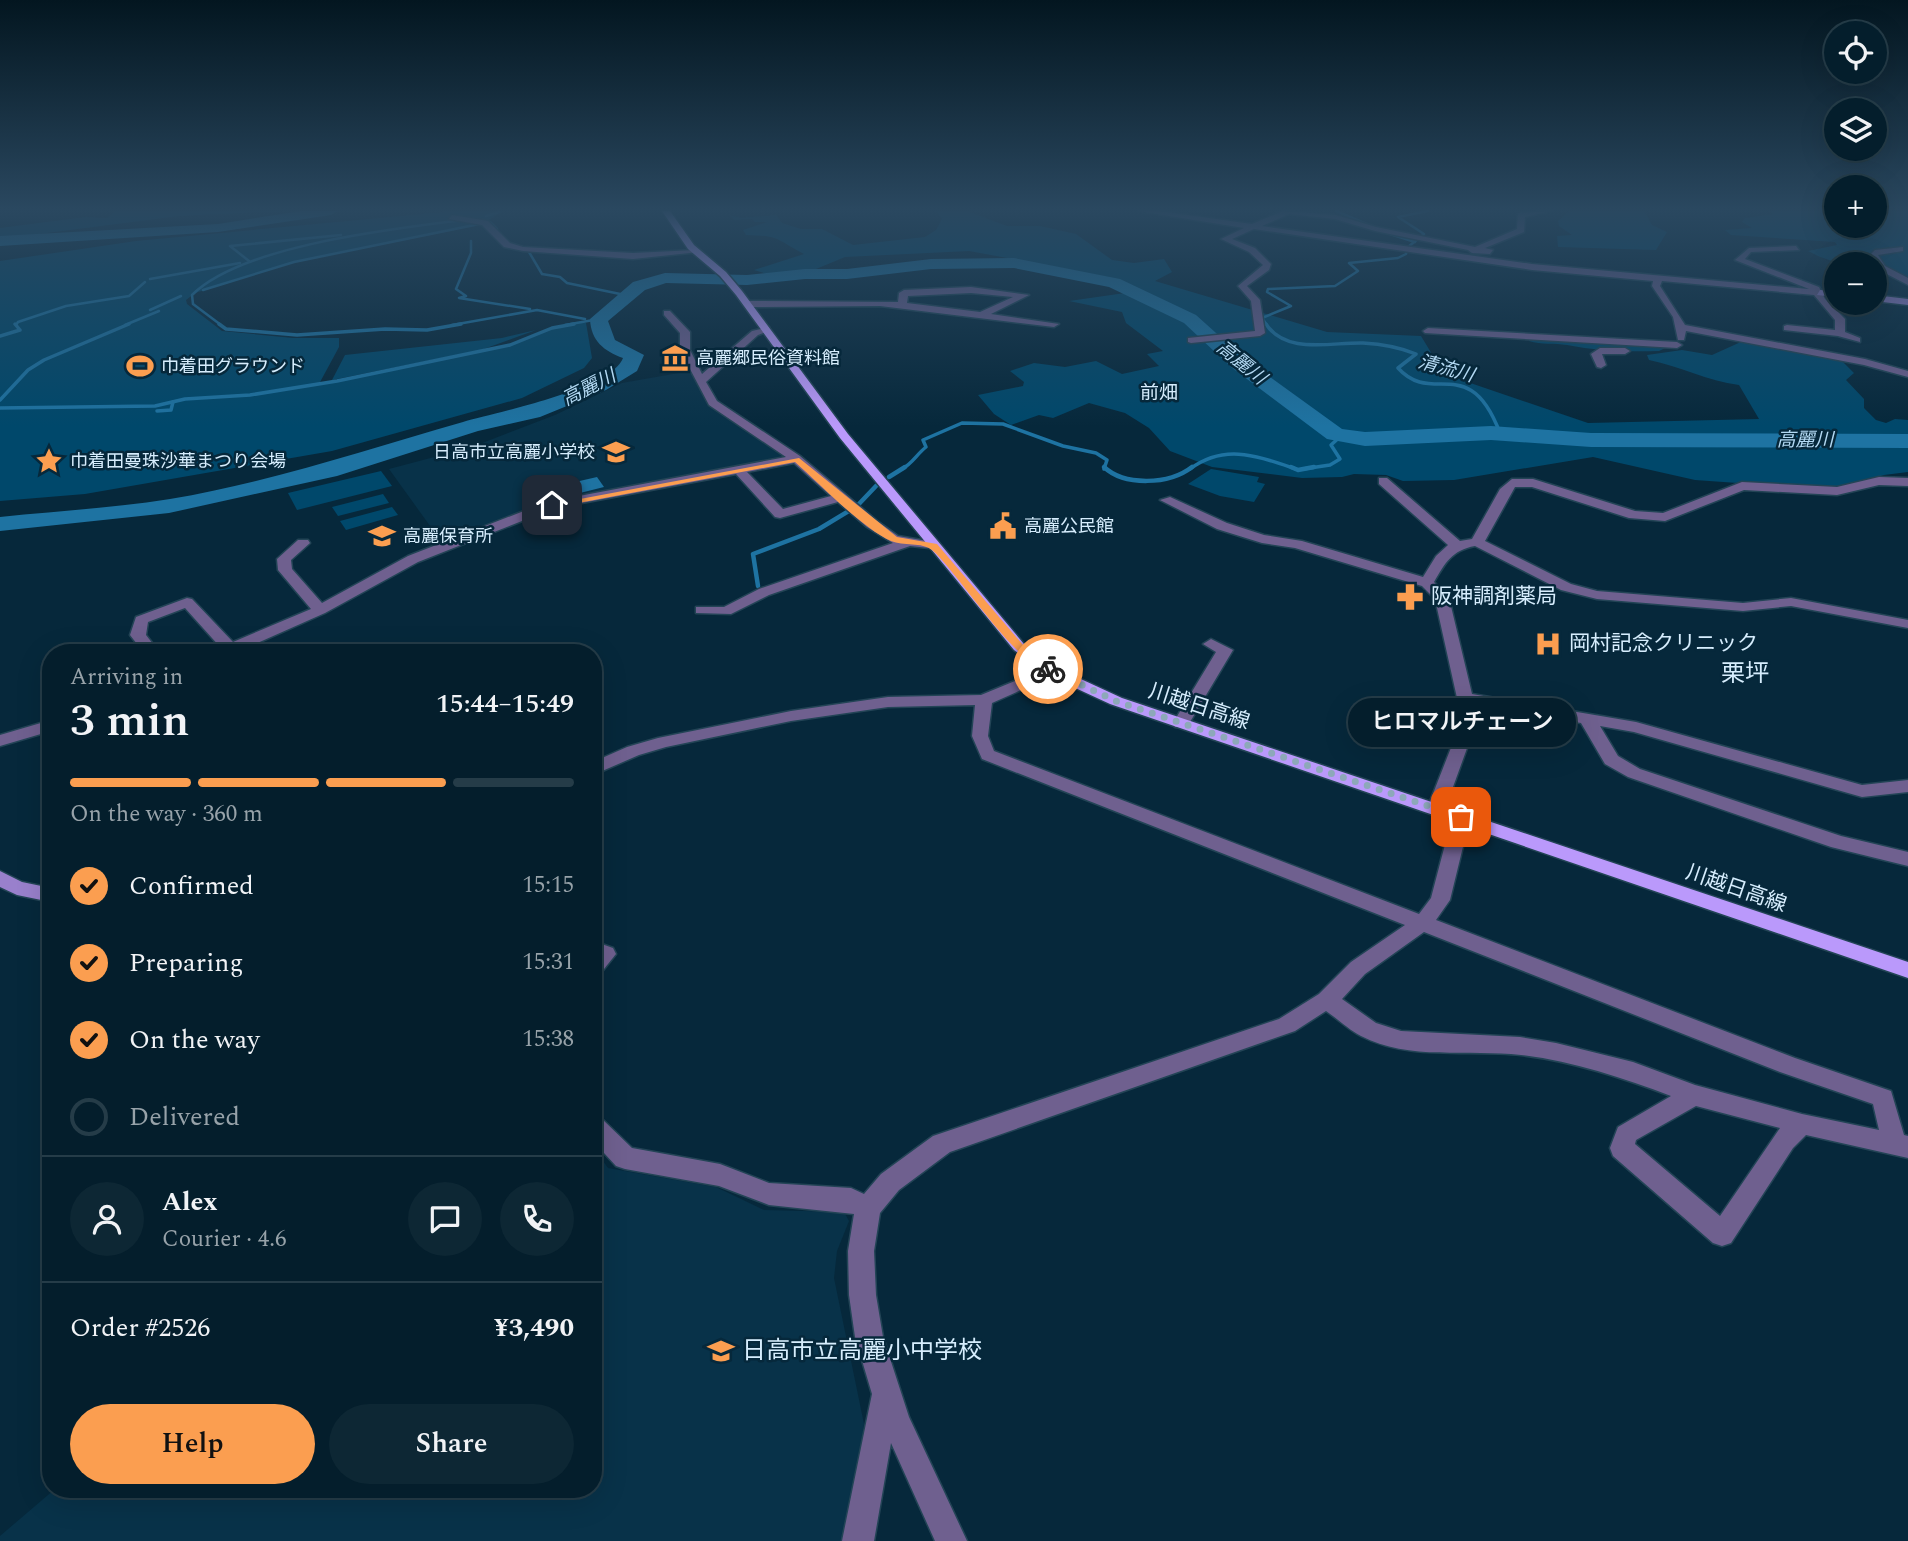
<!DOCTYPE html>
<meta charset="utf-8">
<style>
:root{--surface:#041e2c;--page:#0d2734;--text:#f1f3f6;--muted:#97a2a9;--line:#253c48;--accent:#fb9e50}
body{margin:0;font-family:Spectral,"Noto Sans JP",serif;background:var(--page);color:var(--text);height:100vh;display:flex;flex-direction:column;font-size:26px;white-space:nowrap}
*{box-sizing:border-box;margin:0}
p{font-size:23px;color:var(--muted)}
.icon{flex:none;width:38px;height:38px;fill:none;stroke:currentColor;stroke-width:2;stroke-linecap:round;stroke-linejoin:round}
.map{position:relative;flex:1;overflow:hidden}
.sheet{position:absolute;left:42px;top:644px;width:560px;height:854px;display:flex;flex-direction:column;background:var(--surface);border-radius:28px;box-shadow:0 7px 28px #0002,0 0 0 2px var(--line)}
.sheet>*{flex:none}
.tools{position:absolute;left:1824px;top:21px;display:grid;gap:14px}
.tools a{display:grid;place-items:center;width:63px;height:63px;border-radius:50%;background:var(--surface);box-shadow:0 7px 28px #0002,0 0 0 2px var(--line);font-size:35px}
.pin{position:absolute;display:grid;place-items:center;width:60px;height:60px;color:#fff;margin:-30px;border-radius:14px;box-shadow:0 4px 10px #0006}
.courier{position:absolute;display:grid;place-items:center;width:70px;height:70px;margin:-35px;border:5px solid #fb9e50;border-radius:50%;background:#fff;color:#222;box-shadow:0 2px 9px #0007}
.bubble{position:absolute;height:49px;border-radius:24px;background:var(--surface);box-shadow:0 7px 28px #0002,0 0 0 2px var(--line);font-size:23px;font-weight:600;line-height:49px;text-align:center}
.head em{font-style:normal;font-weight:600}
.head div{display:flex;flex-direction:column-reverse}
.head{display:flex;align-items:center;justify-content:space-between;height:119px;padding:0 28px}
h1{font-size:46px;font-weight:600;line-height:52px}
.bar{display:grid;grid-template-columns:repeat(4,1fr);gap:10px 7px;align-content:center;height:84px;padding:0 28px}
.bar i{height:9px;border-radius:5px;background:var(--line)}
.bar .on{background:var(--accent)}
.bar p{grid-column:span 4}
.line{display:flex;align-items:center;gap:18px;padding:0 28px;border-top:2px solid var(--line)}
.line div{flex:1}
.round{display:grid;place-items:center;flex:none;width:74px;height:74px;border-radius:37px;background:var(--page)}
ol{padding:0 28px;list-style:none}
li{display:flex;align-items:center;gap:21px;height:77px}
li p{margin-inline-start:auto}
li .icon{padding:7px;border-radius:50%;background:var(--accent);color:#111;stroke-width:4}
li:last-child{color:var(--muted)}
li i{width:38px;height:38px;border:4px solid var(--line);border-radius:50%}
.button{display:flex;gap:14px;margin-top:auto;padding:14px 28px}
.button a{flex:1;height:80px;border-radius:42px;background:var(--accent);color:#111;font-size:28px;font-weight:600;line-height:80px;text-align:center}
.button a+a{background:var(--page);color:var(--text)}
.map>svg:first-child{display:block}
.built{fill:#083249}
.green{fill:#00486b}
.water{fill:#1e73a2}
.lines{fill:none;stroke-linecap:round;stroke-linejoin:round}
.stream-far2{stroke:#1e73a2;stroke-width:2.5}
.stream-far1{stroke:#1e73a2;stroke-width:3.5}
.stream{stroke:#1e73a2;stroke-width:4.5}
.river{fill:#1e73a2;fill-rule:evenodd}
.street-casing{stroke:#234456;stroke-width:3}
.secondary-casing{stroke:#234456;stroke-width:3}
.primary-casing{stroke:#234456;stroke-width:3}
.street{fill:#6f608f;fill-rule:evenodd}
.secondary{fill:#9980cc;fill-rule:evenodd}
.primary{fill:#ba99fb;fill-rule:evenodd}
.route{fill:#fb9e50}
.done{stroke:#8da8b9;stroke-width:7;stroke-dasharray:0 12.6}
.labels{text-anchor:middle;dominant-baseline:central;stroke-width:5;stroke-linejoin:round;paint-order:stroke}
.far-poi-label{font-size:18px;fill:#d6edfd;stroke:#06283b;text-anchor:start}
.far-water-label{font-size:19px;font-style:italic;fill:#b3d9f3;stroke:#06283b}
.far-neighbourhood-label{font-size:19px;fill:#d6edfd;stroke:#06283b}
.poi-label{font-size:21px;fill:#d6edfd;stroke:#06283b;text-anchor:start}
.street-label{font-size:21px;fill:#d6edfd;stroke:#06283b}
.quarter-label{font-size:24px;fill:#d6edfd;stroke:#06283b}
.near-poi-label{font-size:24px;fill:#d6edfd;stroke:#06283b;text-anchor:start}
</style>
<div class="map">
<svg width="1908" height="1541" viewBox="0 0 1908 1541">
<rect width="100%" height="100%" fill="#06283b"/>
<g class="built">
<polygon points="690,371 708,403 787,457 607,491 443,544 389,469 472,447 555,415 622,383"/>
<polygon points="593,1147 608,1168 716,1187 764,1210 844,1212 849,1221 837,1251 834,1278 864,1424 853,1541 0,1541 0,1536 55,1489 593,1489"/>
</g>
<g class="green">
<polygon points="116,211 282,211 179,216 0,239 0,228 85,217 107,218"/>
<polygon points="454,211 503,211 481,225 295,262 195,293 186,300 187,304 222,331 293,338 339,338 339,347 319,384 511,345 553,328 583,322 586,323 592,358 584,368 522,398 332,451 85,494 0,501 0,261 136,241"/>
<path d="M936,211h31l40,15h33l36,8 36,26 22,3 30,-4 8,13 -17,9 172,51 94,4 23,38 144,49 171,-4 -20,-34c-32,-4 -59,-19 -90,-25l-2,-5 35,-5 30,5 31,-14 91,17 9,4 11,11 -8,7 18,19v9l12,12 10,3 9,-4 13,1v52l-24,3 -47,15 -142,-10 -102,-23 -139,23 -51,1 -17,-6 -32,-1 -12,3 -40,1 -90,-11 -42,-16 -21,-23 -24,-15 -36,-10 -36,15 -14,-3 -28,10 -17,-11 -16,-19 45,-9 1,-4 -14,-11 24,-8 31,4 31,-6 26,13 37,-8 -12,-12 16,-3 -37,-28 -4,-11 -53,-11 56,-8 9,-7 -72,-18 -93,-17 -124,6 -29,12 -49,5 -13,-4 50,-16c-29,-15 -23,-18 -58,-19l-3,-5 24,-8h-12l-3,-3 -18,1 -4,-5 10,3 36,-3 6,8 19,6h21l31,16 72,-8 11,-7 6,-11z"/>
<polygon points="1570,211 1644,211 1652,225 1667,232 1656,250 1558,247 1557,236 1572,235 1559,226 1558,221"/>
<path d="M1770,211h66v15h38v-15h34v68c-18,-17 -35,-13 -58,-15 -15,-1 -29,-6 -42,-13l29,-6 -2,-3 -104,-7 -6,-5 27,-2 -10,-6 3,-4 28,-4z"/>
<polygon points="536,330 481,350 332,380 345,355 502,338"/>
<path d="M1529,337l140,9 -10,5c-30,1 -63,0 -92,-6 -13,-2 -25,0 -38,-4z"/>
<polygon points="1211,469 1259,477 1257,482 1265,484 1254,502 1220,496 1188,484"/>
<polygon points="381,471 392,486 297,510 288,493"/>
<polygon points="383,494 389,503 338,516 332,507"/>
<polygon points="392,507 398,515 346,530 340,521"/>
</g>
<polygon class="water" points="597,477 604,487 556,499 549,488"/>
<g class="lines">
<g class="stream-far2">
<polyline points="1336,211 1378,229"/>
<polyline points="486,216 499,212"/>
<polyline points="490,222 497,229"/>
<polyline points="1387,233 1415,242"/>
<polyline points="471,241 471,253 456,289 466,296 459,298 530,309"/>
<polyline points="529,252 542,274 560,277 567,283 625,295"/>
<polyline points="249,261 230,246 341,235"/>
<polyline points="150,279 240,263"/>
<polyline points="203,290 294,262 479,224"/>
<polyline points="150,310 181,296"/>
<polyline points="16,325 18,322 66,306 129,296 145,282"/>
<polyline points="125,325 159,311"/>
<path d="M221,325l-28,-21 -1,-9c50,-50 201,-66 271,-75"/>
<polyline points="452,325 537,310 585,319"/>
<polyline points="565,325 599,319"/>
<polyline points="1267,325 1262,318 1291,306 1267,292 1268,289 1335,286 1358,271 1349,263 1398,258 1406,254 1408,247 1424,234 1398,217 1428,211"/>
</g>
<g class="stream-far1">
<polyline points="219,324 226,329 297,335 385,329 427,330 461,324"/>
<path d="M1266,324c20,31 65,18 97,19 18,1 36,4 53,11l-18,14c35,39 71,-17 102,65"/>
<polyline points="0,336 20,330 15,324"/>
<polyline points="0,400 28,370 44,360 129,324"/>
<polyline points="0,408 155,406 185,399 250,395 337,381 510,345 552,328 574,324"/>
<polyline points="157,411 171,410 173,402"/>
<path d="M902,469c11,-6 14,-14 24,-22l-3,-7 39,-17 41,1 60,22 33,7 11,7 -3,9"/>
<path d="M1190,469c35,-26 67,-13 106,0"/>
<polyline points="1303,469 1330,465 1340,459 1331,445 1342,435"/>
</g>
<g class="stream">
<path d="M1104,467c20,19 65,18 88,0"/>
<polyline points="1291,467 1298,470 1314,467"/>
<polyline points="889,477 905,467"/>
<polyline points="758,586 753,554 819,529 857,506 876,486"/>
</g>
<g class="river">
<polygon points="301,211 338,211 331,215 218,232 0,246 0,236 218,224"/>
<path d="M1014,258l106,21 76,36 49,44 97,70 23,3 126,-6 100,7 317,1v14l-317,-1 -100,-7 -126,6 -38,-7 -96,-72 -47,-44 -75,-36 -95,-19 -83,1 -84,10h-42l-58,6 -81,-2 -21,7 -37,31 7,19 29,15 -7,16 -31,19 -66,27 -62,14 -141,45 -168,37 -169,18v-14c56,-6 114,-9 170,-18 100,-17 196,-49 293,-77 31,-9 149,-33 160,-64 -19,-7 -32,-17 -33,-39l43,-37 32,-9 82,2 58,-6h42l84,-10z"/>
</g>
<defs>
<g id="street">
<polygon points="1138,211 1159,211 1252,224 1283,211 1336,215 1376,227 1475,247 1517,229 1518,213 1551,211 1525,217 1524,232 1485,248 1493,250 1490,254 1472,253 1468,250 1375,231 1335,219 1289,214 1262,226 1532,264 1809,289 1735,260 1749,248 1796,246 1799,250 1751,252 1745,259 1819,287 1825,299 1845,319 1845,332 1860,338 1860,342 1838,336 1784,330 1784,326 1787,325 1835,330 1835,320 1814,295 1662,281 1660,286 1685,325 1865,359 1908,371 1908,377 1864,365 1686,331 1684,340 1678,340 1673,317 1652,286 1653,281 1532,270 1254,229 1232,239 1255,248 1271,264 1269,270 1247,286 1260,300 1265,333 1260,336 1191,343 1188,342 1188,338 1255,331 1251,301 1238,286 1263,265 1249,252 1221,239 1244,228"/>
<polygon points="452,215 488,221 510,243 523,247 633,253 695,250 699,252 633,259 523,251 504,247 482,225 449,219"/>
<polygon points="1903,247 1903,251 1878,255 1885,266 1908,278 1908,285 1879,270 1870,255 1875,250"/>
<path d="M971,287l58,8 -38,19 68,10 -5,3 -174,-21 -132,1 -5,-3 5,-3 150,1 1,-9 5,-3zM971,293l42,4 -33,15 -73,-9 1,-7z"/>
<path d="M664,311h6l20,21v18l12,24 50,-43 17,-4v4l-11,4 -52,47 11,19 83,55 77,65 21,15 41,7v6l-29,-3 -141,49 -38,19 -35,-1v-6h28l35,-18 134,-46 -26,-16 -29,-25 -58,16 -5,-1 -39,-43 -181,34 -137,54 -93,51 -90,40h-21l7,-5 -36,-40 -37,14 -2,13 14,18h-16l-14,-18 6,-18 51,-19 5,1 41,43 78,-33 -33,-39 -1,-11 21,-19h10l2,3 -19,17 1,9 30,34 86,-47 139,-54 239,-45 -77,-52 -29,-55v-17l-16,-18zM794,463l37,33 -48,13 -36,-37z"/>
<polygon points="1428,328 1677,342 1682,345 1677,348 1425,333 1423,331"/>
<polygon points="1600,348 1625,348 1630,351 1625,354 1602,354 1606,365 1601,368 1597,367 1591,354"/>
<path d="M1879,477l29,1v8l-29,-1 -42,10 -93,-5 -79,31 -36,-3 -97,-31h-17l-30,54 86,43 26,7 146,12 48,-5 117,22v8l-117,-22 -48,5 -146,-12 -36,-9 -86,-44c-23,4 -30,17 -41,36l15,16 23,96 164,28 226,63 46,-5v12l-46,5 -228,-65 -34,-6 18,30 22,13 201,67 67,16v14l-77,-19 -203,-70 -23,-13 -24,-41 -108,-19 -3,36 -25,69 -3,4h-12l-3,-4 27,-69 3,-42 -22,-99 -13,-13 -127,-38 -33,-5 -45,-14 -57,-29 10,-3 57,26 37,12 38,6 121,36 13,-21 12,-11 -69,-61v-6h8l73,63 12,-2 28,-50 12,-10h21l102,32 28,2 79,-31 95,5z"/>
<polygon points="1211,639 1233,650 1187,727 1175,727 1173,723 1216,652 1203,644"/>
<path d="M1051,666l6,2 2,3 -2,3 -65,29 -4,33 6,15 425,163 12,-16 21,-80 9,-6 6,2 3,4 -20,82 -14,20 359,138 96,33 13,44 4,1v22l-102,-23 -13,13 -62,95 -9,3 -9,-3 -100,-87 -3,-8 8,-21 53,-31c-48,-18 -99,-35 -150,-41 -52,-6 -112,6 -160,-19 -12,-6 -23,-17 -35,-25l-31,20 -345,121 -51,38 -19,23 -6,38 2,44 7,42 26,80 58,124h-32l-44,-98 -17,98h-32l30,-147 -17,-57 -6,-42 -1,-44 6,-37 -85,-9 -50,-19 -94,-17 -9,-3 -23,-25v-26l8,3 31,30 88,16 49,19 82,5 13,6 17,-20 52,-38 346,-117 40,-25 32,-32 54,-37 -423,-166 -10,-23 3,-31 -87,2 -97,14 -125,26 -27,8 -46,20v-13l34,-15 31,-9 133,-27 97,-14 93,-2zM1424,932l356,140 93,32 6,26 -77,-16 -107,-29 -62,-23 -77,-19 -36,-6 -119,-6 -25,-8 -34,-24 23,-25zM1696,1106l84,22 -60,88 -85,-72 1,-4z"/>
<polygon points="51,720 51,731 0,746 0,735"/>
<polygon points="593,941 613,948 616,954 600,974 593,976"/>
</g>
<g id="secondary">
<polygon points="1820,290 1836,291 1836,297 1817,295"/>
<polygon points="1874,295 1908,299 1908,305 1874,301"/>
<polygon points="0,871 22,882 51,888 51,902 17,895 0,887"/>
</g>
<polygon id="primary" points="662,211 670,211 694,245 726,272 742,291 848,434 1024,644 1057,668 1122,698 1908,962 1908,978 1110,704 1045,674 1014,650 840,438 736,295 720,276 688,249"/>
</defs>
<use href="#street" class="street-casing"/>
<use href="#secondary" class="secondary-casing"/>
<use href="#primary" class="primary-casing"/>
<use href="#street" class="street"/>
<use href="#secondary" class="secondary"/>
<use href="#primary" class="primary"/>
</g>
<linearGradient id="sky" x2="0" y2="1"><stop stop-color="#031620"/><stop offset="0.49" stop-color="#2a4860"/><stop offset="1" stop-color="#2a4860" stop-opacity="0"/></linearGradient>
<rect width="1908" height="427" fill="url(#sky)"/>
<path class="route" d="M799,458l98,79 40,7 86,101 29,22v4c-31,3 -94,-99 -120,-121 -10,-8 -29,-4 -41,-9 -29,-13 -71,-57 -96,-79l-243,46 -4,-3z"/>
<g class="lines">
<polyline class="done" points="1048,669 1116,701 1461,817"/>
</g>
<defs>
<symbol id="museum-bare" viewBox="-9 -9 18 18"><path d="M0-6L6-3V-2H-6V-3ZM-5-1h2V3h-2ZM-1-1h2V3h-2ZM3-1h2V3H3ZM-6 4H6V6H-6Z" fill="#fb9e50" stroke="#06283b" stroke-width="2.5" paint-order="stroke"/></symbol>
<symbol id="stadium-bare" viewBox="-9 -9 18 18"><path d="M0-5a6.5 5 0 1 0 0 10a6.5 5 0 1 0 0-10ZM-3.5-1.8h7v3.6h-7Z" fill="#fb9e50" stroke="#06283b" stroke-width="2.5" paint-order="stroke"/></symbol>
<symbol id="school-bare" viewBox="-9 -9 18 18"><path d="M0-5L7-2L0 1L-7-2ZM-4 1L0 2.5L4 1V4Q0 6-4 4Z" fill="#fb9e50" stroke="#06283b" stroke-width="2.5" paint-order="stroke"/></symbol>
<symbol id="sight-bare" viewBox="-9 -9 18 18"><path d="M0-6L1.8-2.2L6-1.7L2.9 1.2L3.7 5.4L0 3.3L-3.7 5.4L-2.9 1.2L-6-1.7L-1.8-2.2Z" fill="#fb9e50" stroke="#06283b" stroke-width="2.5" paint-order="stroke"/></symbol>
<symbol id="civic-bare" viewBox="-9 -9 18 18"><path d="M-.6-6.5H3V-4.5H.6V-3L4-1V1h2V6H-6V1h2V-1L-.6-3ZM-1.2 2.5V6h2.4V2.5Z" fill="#fb9e50" stroke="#06283b" stroke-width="2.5" paint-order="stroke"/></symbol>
<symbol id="pharmacy-bare" viewBox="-9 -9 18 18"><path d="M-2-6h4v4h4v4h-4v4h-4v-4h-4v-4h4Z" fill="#fb9e50" stroke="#06283b" stroke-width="2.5" paint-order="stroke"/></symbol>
<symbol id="hospital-bare" viewBox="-9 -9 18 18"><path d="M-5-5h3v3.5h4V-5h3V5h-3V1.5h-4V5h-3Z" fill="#fb9e50" stroke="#06283b" stroke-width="2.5" paint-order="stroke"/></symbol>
</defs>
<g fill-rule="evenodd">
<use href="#museum-bare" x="656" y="339" width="38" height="38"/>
<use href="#stadium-bare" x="121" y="347" width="38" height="38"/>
<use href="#school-bare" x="597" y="433" width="38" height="38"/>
<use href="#sight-bare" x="30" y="442" width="38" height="38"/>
<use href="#civic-bare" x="984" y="507" width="38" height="38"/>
<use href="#school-bare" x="363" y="517" width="38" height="38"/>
<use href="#pharmacy-bare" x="1391" y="578" width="38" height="38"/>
<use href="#hospital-bare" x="1529" y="625" width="38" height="38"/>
<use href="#school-bare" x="702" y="1332" width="38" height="38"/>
</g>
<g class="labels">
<g class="far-poi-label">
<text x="696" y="358">高麗郷民俗資料館</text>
<text x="161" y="366">巾着田グラウンド</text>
<text x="595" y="452" text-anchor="end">日高市立高麗小学校</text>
<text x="70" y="461">巾着田曼珠沙華まつり会場</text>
<text x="1024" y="526">高麗公民館</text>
<text x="403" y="536">高麗保育所</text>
</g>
<g class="far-water-label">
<text transform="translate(1241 363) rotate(39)">高麗川</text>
<text transform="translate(1446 369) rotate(15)">清流川</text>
<text transform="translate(589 388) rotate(-27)">高麗川</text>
<text x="1805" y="440">高麗川</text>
</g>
<g class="far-neighbourhood-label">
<text x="1159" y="393">前畑</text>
</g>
<g class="poi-label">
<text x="1431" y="597">阪神調剤薬局</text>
<text x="1569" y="644">岡村記念クリニック</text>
</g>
<g class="street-label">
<text transform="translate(1199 707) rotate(18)">川越日高線</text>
<text transform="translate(1736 889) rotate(19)">川越日高線</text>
</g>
<g class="quarter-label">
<text x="1745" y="674">栗坪</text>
</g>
<g class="near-poi-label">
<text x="742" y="1351">日高市立高麗小中学校</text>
</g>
</g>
</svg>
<div class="tools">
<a><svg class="icon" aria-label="locate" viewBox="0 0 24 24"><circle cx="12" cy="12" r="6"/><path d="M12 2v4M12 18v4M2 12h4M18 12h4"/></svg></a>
<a><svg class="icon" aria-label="layers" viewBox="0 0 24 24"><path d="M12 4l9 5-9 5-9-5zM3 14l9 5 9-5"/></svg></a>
<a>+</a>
<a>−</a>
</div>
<div class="pin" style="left:1461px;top:817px;background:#ea580c"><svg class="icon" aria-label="bag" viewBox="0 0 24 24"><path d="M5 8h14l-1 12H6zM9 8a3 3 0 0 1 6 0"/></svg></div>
<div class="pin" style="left:552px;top:505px;background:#1f2937"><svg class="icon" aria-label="home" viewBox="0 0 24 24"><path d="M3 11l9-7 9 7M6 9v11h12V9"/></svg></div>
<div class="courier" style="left:1048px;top:669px"><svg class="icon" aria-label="bike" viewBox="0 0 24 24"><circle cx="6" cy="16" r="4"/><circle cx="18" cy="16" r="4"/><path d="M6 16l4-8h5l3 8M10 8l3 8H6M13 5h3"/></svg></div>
<div class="bubble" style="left:1348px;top:698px;width:228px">ヒロマルチェーン</div>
<section class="sheet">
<div class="head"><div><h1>3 min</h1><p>Arriving in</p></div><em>15:44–15:49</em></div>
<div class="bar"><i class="on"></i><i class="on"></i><i class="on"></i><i></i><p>On the way · 360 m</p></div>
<ol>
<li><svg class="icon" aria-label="check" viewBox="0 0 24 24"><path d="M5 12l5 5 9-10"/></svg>Confirmed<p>15:15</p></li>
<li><svg class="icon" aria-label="check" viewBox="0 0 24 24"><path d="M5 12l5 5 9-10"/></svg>Preparing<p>15:31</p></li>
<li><svg class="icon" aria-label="check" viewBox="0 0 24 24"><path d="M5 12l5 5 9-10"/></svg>On the way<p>15:38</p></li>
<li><i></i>Delivered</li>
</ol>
<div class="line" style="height:126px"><a class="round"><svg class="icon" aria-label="person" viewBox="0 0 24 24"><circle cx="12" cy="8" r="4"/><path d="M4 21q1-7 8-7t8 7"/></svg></a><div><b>Alex</b><p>Courier · 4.6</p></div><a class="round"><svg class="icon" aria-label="chat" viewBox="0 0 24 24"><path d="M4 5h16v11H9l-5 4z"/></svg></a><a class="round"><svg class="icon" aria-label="phone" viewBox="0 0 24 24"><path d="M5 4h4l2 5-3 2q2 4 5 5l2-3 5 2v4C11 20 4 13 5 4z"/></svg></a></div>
<div class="line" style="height:91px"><div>Order #2526</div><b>¥3,490</b></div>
<div class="button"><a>Help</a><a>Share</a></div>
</section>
</div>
